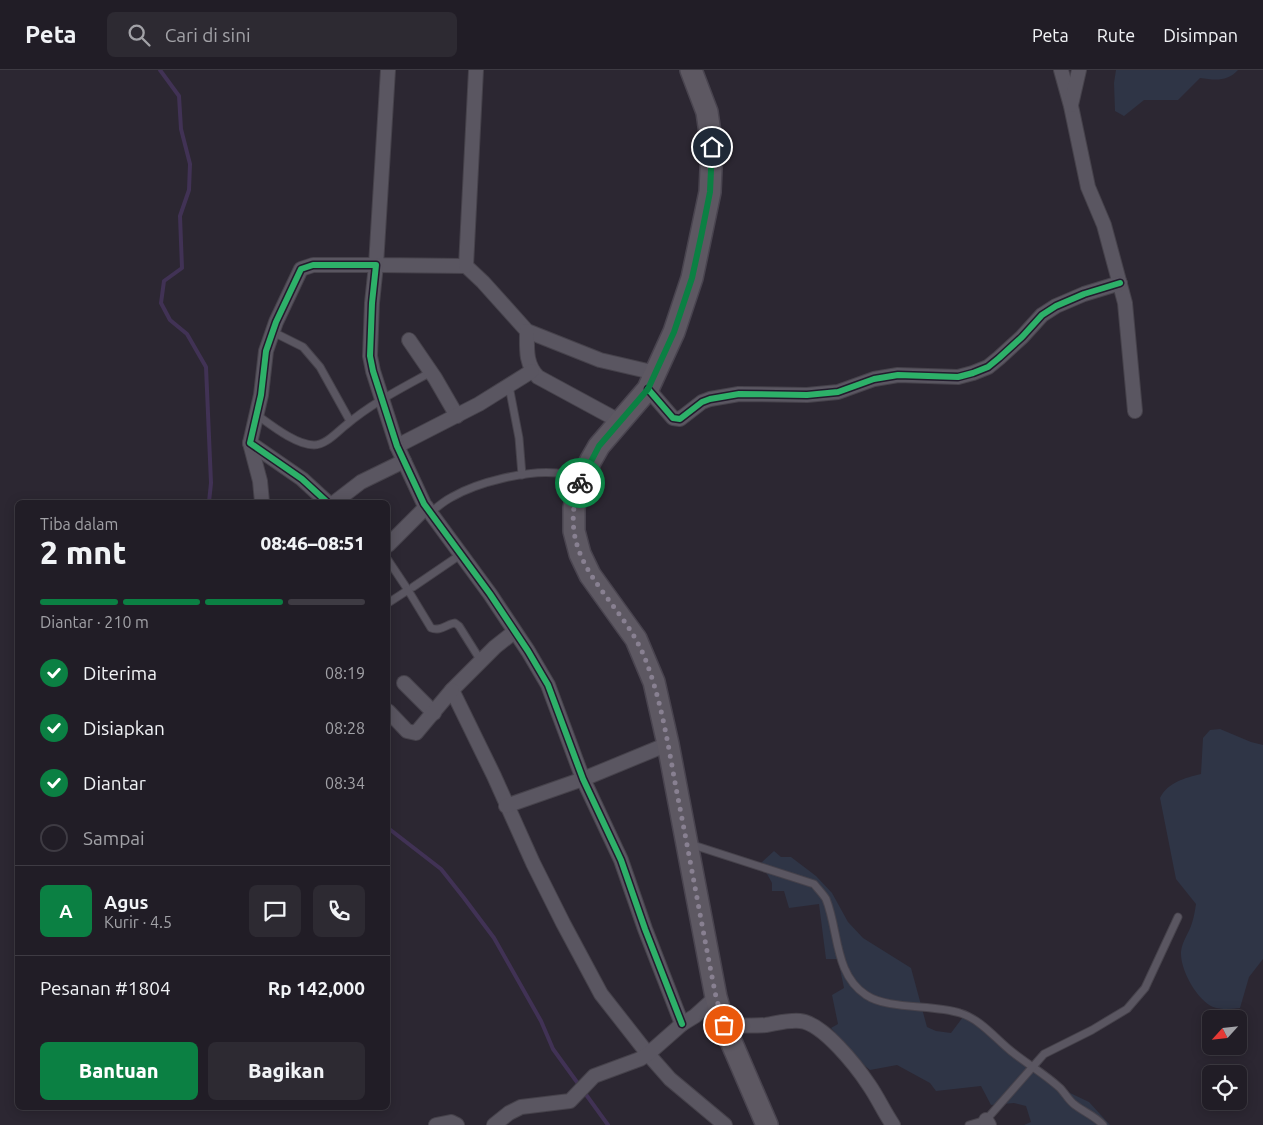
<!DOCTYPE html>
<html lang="id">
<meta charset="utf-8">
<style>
:root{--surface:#211d26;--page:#2d2a32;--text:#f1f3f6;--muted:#a2a2a7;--line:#3e3b43;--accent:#0b8043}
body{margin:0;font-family:Ubuntu,sans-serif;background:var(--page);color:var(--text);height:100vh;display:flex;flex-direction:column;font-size:19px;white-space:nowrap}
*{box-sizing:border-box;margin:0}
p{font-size:16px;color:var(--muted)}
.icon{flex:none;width:28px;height:28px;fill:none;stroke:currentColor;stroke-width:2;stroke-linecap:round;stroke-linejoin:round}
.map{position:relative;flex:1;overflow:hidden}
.details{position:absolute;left:15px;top:430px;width:375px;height:610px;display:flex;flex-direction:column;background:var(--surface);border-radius:8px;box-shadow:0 2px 12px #0003,0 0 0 1px var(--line)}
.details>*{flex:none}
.needle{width:32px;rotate:243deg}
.fabs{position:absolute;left:1202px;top:940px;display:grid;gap:10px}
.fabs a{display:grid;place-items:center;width:45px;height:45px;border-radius:8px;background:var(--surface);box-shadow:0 2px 12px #0003,0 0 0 1px var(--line);font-size:25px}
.pin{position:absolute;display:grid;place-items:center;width:42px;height:42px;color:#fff;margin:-21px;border:2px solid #fff;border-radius:50%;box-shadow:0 1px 5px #0007}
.courier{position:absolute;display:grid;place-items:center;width:50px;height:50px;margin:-25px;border:4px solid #0b8043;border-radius:50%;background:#fff;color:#222;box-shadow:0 1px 6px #0007}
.summary em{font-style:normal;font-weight:800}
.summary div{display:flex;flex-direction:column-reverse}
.summary{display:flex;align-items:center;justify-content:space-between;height:85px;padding:0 25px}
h1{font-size:32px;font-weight:800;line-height:38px}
.bar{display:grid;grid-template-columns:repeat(4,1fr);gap:8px 5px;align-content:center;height:60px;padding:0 25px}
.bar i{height:6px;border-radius:4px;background:var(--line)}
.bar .active{background:var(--accent)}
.bar p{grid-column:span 4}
.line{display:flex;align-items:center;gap:12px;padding:0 25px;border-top:1px solid var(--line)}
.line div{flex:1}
.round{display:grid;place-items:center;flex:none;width:52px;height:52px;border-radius:8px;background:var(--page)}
ol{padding:0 25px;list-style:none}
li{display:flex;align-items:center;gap:15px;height:55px}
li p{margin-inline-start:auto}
li .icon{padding:5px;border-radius:50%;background:var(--accent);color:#fff;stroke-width:4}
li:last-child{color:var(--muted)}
li i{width:28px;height:28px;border:2px solid var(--line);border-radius:50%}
.cta{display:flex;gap:10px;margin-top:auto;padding:10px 25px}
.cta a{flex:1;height:58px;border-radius:8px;background:var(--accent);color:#fff;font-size:20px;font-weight:800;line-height:58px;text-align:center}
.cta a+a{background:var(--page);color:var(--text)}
header{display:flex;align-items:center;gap:30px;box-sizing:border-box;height:70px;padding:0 25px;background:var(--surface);border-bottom:1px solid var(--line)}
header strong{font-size:24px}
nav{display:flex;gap:28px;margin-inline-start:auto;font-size:18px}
.search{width:350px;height:45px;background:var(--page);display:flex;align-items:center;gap:12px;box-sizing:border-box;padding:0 18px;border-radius:8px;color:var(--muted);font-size:19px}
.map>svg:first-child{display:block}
.green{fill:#2f3546}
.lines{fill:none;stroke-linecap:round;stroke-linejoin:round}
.stream{stroke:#413255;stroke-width:4}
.service-casing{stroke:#46424b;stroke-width:9}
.minor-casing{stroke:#46424b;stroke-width:16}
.primary-casing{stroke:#49444f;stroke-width:24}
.service{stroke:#5a5661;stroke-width:7}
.minor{stroke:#5a5661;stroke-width:14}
.primary{stroke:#5d5862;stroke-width:21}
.cycleway-casing{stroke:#231b2d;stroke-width:9}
.cycleway{stroke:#2db169;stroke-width:6}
.done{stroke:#888091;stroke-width:5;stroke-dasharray:0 9}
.route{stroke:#0b8043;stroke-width:6}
</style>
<header>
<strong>Peta</strong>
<div class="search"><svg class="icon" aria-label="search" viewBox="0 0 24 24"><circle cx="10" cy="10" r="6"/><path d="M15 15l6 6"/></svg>Cari di sini</div>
<nav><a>Peta</a><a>Rute</a><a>Disimpan</a></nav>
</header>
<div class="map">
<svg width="1263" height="1055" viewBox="0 0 1263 1055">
<rect width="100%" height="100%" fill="#2c2732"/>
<g class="green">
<path d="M1116,0h122c-11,12 -23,10 -38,8l-22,22h-34l-20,16 -9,-5 -1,-28z"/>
<path d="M1220,659l31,13 12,3v214l-14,18 -9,31c-9,1 -18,2 -27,-1 -16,-7 -33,-37 -32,-55 1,-11 8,-19 11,-29 2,-6 3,-13 4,-19l-20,-25 -16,-81c8,-16 25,-20 41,-24l2,-36 7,-8z"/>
<polygon points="774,781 781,787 791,787 816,806 832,823 848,852 863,868 911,898 927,957 936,961 951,963 963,947 1035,995 1070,1023 1089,1032 1110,1055 1024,1055 1031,1052 1026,1036 1014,1033 991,1035 981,1016 936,1021 930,1013 897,995 870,1000 858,990 831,958 838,954 832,925 844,918 838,889 826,889 819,834 789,838 784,821 772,821 772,813 761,793"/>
</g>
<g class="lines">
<g class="stream">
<polyline points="160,0 179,26 181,59 190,94 189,120 180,146 182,198 164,211 161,233 170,250 187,264 206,297 211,413 209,432"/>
<polyline points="388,758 441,799 464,828 494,868 541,951 553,979 608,1055"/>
</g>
<defs>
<g id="service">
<polyline points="273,262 303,277 320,297 350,351"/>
<polyline points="509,316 519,368 522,405"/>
<path d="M257,345c14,10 39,30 57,30 12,0 23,-13 32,-20 26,-22 56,-37 85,-53"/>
<path d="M430,443c7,-6 14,-12 22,-16 26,-15 75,-27 105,-24 7,0 15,6 22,8"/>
<polyline points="388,490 408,520"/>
<polyline points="413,517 460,485"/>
<path d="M388,533l20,-13 23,38c9,4 16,-4 24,-5l4,3 22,35"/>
<path d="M690,774l124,40c4,5 9,10 12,15 13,32 8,75 40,96 22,15 67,9 94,18 20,6 35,25 51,38 16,13 34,23 49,37 5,5 9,13 15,17 9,7 20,11 28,20"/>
<polyline points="969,1055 986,1050 1044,984 1092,960 1127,939 1145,918 1178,847"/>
</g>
<g id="minor">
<polyline points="388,0 376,195 466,196 483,212 527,261 600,290 656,303"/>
<polyline points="1061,0 1071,36 1088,117 1104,155 1125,233 1135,341"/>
<polyline points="1071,35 1079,0"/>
<polyline points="466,196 476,0"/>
<path d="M527,261c0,17 -2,33 11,46l83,45"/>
<polyline points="409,270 435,308 457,346"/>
<polyline points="648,319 673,348 680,349 702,332 710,329 739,324 807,325 838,322 874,309 898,305 958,307 973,303 988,297 999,288 1022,267 1042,245 1056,236 1084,224 1120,213"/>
<polyline points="250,373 260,411 262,432"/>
<polyline points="397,376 479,334 532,301"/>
<polyline points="327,432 302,409 250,373 261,325 266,281 276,252 301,199 313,195 376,195 372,233 370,286 373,301 397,376 424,434 490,524 528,581 548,615 583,709 621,790 645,859 682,954"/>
<polyline points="335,432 361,412 404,391"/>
<polyline points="388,475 426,437"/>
<polyline points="514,562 495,577 452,620 494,706 533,793 563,853 601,924 648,984 670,1009 725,1055"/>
<polyline points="404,613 434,643"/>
<polyline points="388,641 407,661 416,663 452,620"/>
<polyline points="506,736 583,709 668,674"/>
<path d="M724,955c13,0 28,1 42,0 12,-2 22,-5 34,-4 23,2 57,46 69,64 9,13 15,27 24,40"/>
<polyline points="986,1050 989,1055"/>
<polyline points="436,1055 451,1052 457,1055"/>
<polyline points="494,1055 509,1043 521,1037 570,1031 594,1006 640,989 648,984 682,954 695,946 716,927"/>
</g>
<polyline id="primary" points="691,0 707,42 712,77 710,122 692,208 674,262 648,319 599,376 591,390 579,415 574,438 574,461 580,484 590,505 636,569 654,612 668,674 716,927 724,955 767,1055"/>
</defs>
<use href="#service" class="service-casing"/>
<use href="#minor" class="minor-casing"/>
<use href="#primary" class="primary-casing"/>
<use href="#service" class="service"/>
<use href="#minor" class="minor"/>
<use href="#primary" class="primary"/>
<defs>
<g id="cycleway">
<polyline points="648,319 673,348 680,349 702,332 710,329 739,324 807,325 838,322 874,309 898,305 958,307 973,303 988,297 999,288 1022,267 1042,245 1056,236 1084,224 1120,213"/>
<polyline points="327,432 302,409 250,373 261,325 266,281 276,252 301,199 313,195 376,195 372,233 370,286 373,301 397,376 424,434 490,524 528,581 548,615 583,709 621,790 645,859 682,954"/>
</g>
</defs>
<use href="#cycleway" class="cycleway-casing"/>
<use href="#cycleway" class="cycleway"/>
</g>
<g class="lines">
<path class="done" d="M580,413c-28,79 38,111 64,173 17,42 24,88 32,132 14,70 26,139 40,209l8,28"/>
<polyline class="route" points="580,413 599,376 648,319 674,262 692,208 701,167 710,122 712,77"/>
</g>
</svg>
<div class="fabs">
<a><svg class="needle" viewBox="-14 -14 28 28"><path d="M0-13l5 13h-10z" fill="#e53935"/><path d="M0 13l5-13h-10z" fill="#a2a2a7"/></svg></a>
<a><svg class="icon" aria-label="locate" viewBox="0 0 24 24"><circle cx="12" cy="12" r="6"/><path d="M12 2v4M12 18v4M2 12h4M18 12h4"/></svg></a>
</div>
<div class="pin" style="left:724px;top:955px;background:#ea580c"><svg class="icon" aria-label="bag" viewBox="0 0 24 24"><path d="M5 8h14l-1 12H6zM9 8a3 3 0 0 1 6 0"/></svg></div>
<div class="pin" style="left:712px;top:77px;background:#1f2937"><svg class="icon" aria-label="home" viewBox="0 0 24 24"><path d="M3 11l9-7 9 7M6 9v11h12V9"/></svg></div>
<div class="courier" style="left:580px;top:413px"><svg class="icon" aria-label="bike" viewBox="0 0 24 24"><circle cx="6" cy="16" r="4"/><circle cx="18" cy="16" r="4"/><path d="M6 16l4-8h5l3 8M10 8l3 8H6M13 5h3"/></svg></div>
<section class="details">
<div class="summary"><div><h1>2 mnt</h1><p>Tiba dalam</p></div><em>08:46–08:51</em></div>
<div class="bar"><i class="active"></i><i class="active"></i><i class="active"></i><i></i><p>Diantar · 210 m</p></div>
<ol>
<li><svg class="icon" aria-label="check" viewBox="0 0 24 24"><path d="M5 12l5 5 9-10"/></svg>Diterima<p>08:19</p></li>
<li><svg class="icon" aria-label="check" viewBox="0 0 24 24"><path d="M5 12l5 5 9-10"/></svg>Disiapkan<p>08:28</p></li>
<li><svg class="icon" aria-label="check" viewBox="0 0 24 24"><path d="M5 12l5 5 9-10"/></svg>Diantar<p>08:34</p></li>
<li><i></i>Sampai</li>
</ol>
<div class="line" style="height:90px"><b class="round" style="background:var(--accent);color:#fff">A</b><div><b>Agus</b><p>Kurir · 4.5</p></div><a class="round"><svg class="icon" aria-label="chat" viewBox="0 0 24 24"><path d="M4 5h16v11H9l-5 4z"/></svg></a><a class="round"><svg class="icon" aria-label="phone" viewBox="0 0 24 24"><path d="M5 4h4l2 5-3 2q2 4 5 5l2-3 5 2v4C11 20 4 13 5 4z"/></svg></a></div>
<div class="line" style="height:65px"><div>Pesanan #1804</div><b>Rp 142,000</b></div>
<div class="cta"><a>Bantuan</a><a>Bagikan</a></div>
</section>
</div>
